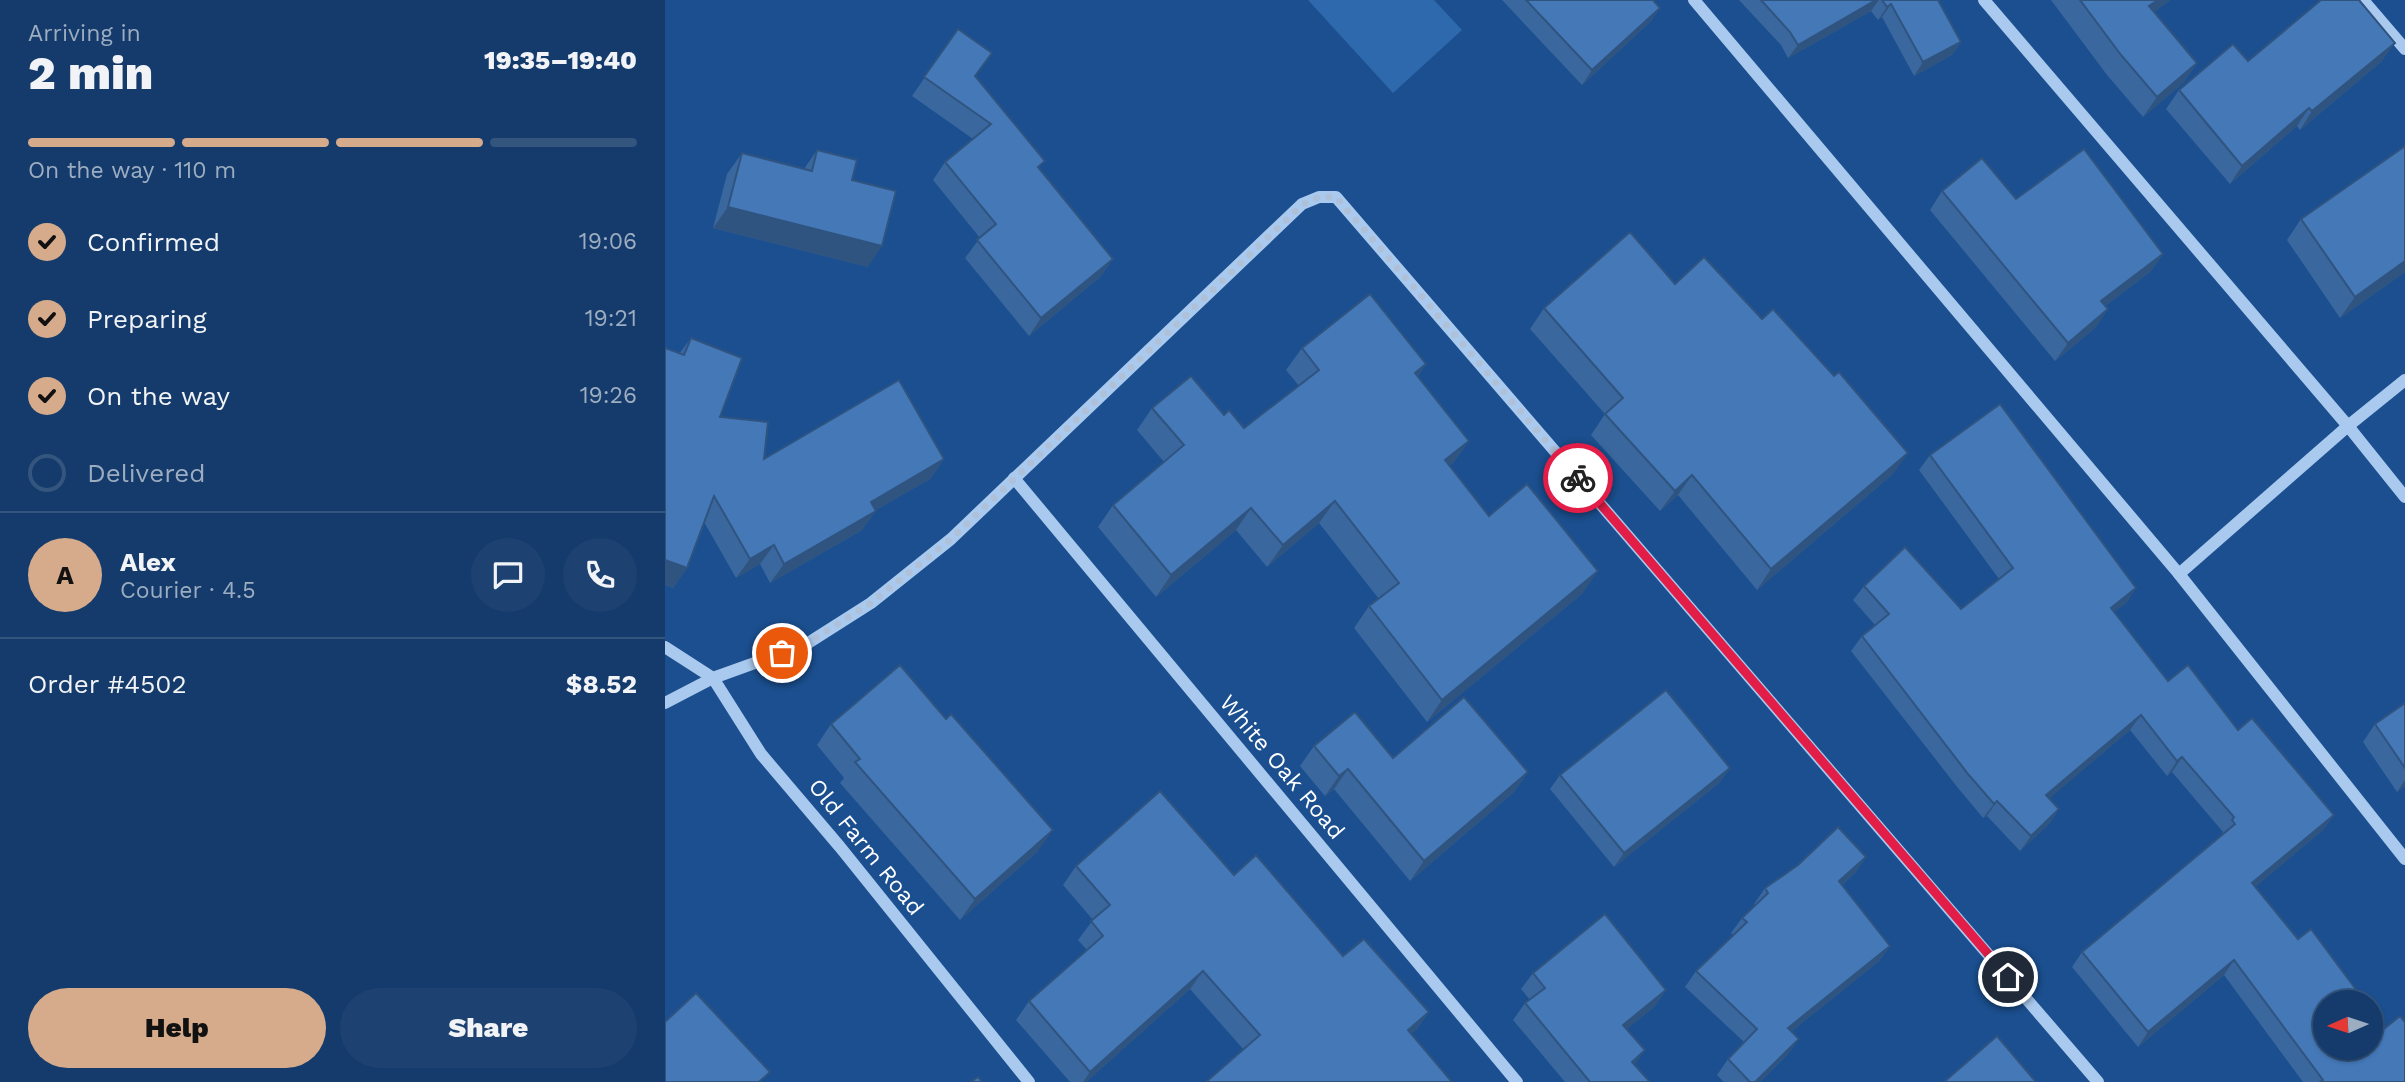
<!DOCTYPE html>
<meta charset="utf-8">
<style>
:root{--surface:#143b6b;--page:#1d4271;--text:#f1f3f6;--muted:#9dadc1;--line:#33557e;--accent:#d6ab8b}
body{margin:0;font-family:"Work Sans",sans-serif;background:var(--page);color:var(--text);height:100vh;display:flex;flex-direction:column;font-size:26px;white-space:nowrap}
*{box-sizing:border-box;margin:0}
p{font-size:23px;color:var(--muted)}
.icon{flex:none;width:38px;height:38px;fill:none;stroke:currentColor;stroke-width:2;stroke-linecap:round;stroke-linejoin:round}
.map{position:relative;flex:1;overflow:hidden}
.details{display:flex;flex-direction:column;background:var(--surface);width:665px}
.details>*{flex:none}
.needle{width:46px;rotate:267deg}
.tools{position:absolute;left:1648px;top:990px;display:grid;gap:14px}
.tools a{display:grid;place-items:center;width:70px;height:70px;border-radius:50%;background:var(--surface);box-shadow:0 2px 5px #0004,0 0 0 2px var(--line);font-size:35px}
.pin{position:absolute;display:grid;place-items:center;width:60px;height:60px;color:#fff;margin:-30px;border:4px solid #fff;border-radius:50%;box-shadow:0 2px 7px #0007}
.courier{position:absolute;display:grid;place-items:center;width:70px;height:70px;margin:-35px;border:5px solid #e11d48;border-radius:50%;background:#fff;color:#222;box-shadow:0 2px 9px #0007}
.headline em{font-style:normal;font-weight:800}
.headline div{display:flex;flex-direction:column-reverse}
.headline{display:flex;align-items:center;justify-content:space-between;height:119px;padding:0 28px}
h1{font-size:46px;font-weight:800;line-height:52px}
.bar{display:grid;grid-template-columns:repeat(4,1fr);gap:10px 7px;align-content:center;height:84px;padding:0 28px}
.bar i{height:9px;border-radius:5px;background:var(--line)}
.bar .selected{background:var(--accent)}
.bar p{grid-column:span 4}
.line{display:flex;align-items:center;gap:18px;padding:0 28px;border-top:2px solid var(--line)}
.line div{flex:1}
.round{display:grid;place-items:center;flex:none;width:74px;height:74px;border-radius:37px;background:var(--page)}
ol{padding:0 28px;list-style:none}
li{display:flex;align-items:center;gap:21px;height:77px}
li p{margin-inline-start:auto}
li .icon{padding:7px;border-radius:50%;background:var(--accent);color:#111;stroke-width:4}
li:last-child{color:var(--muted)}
li i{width:38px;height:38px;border:4px solid var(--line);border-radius:50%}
.button{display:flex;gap:14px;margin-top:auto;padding:14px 28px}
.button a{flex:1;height:80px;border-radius:42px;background:var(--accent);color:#111;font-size:28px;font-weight:800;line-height:80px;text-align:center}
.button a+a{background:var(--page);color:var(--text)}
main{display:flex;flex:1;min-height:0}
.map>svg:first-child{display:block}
.green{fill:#2e69ad}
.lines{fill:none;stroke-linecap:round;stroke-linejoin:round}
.minor{stroke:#a9c9ee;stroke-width:12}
.wall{fill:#3a679d}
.shaded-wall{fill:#305480}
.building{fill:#4478b7;stroke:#305480;stroke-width:2}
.done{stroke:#afc1d8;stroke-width:7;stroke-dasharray:0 12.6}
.route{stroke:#e11d48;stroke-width:9}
.labels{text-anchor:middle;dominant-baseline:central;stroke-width:5;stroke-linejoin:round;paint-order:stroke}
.street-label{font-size:23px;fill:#fff;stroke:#1b4f8f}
</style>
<main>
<section class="details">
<div class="headline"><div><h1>2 min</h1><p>Arriving in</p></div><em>19:35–19:40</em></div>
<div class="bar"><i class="selected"></i><i class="selected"></i><i class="selected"></i><i></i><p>On the way · 110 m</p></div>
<ol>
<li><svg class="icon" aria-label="check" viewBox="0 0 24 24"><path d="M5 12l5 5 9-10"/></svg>Confirmed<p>19:06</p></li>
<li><svg class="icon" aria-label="check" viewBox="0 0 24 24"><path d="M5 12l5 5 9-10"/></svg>Preparing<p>19:21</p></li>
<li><svg class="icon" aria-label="check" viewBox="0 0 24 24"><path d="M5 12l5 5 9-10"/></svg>On the way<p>19:26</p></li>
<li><i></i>Delivered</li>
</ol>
<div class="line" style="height:126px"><b class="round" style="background:var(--accent);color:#111">A</b><div><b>Alex</b><p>Courier · 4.5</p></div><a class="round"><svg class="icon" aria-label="chat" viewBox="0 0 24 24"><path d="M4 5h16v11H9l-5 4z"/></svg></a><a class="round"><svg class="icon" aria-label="phone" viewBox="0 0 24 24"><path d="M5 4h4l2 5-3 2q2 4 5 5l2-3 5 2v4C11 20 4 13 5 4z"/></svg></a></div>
<div class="line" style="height:91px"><div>Order #4502</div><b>$8.52</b></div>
<div class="button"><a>Help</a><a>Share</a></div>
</section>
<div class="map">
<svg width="1740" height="1082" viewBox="0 0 1740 1082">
<rect width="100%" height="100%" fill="#1b4f8f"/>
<polygon class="green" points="643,0 769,0 797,30 728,93"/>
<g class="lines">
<g class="minor">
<polyline points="1029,0 1514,574 1740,859"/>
<polyline points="1319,0 1683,426 1740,497"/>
<polyline points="1698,0 1740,49"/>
<polyline points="349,478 852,1082"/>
<polyline points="1514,574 1683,426 1740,380"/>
<polyline points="0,647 48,678 96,754 175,847 364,1082"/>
<polyline points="0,703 48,678 140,645 206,603 286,539 637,204 654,197 671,197 1433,1082"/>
</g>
</g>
<g class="wall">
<polygon points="837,0 988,0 995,8 985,22 917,85"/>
<polygon points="1074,0 1273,0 1296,42 1287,55 1249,76 1217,17 1213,20 1206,11 1123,58 1116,45"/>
<polygon points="1386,0 1505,0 1489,12 1532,63 1518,83 1478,117 1442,75"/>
<polygon points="293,29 311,76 374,169 448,259 435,277 364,336 300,258 315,238 268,180 280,162 308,139 247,96"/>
<polygon points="1583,61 1717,61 1635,130 1632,126 1565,184 1501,109 1514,90"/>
<polygon points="1740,146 1740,272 1675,318 1622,240 1636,219"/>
<polygon points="152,150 187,180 203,267 48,228 62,174 77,153 139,169"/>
<polygon points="1277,191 1351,199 1498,254 1485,272 1440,306 1443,309 1430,328 1390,361 1265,210"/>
<polygon points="1010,284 1229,473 1092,590 1013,495 995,511 926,435 940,414 865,329 879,308"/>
<polygon points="26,338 55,417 99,459 279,459 265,479 211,510 197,530 105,583 95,564 71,578 39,522 22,568 8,588 0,585 0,348 14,354"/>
<polygon points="637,348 761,364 753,376 804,441 788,463 784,466 824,516 918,593 762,722 689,628 704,606 714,599 654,523 602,567 571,530 491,597 433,527 448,505 499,462 472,430 487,408 559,415 579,428 634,386 621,370"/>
<polygon points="1265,455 1471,588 1461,603 1449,612 1503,681 1573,730 1669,815 1658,830 1590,887 1740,1082 1638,1082 1559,975 1473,1047 1407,967 1417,952 1557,836 1556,835 1558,832 1507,772 1502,776 1465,730 1384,798 1394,809 1384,824 1355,851 1322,816 1318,818 1293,788 1186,651 1197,636 1210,625 1188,600 1199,586 1296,609 1334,579 1254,470"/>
<polygon points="1740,703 1740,786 1732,792 1698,742 1710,724"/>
<polygon points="166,724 373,851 295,920 175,783 179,778 152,745"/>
<polygon points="649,746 728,758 863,772 849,792 745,881 669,789 660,796 635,766"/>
<polygon points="1065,768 1054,783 949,867 885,789 895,775"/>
<polygon points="1201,857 1190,873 1177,885 1225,946 1214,961 1127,1031 1134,1039 1123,1054 1095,1082 1059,1082 1052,1075 1063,1059 1079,1042 1020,987 1031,971 1068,935 1066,933 1077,918 1090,905 1089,904 1100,888"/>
<polygon points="411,866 569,875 678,956 764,1012 751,1030 579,1050 525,989 421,1082 405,1082 351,1020 364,1001 422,950 413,940 428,920 398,885"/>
<polygon points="868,973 1001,990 990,1006 962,1029 970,1065 985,1082 900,1082 848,1020 860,1003 865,1000 856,989"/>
</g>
<g class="shaded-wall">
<polygon points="1211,0 1214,0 1206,11 1123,58 1133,45"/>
<polygon points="1493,0 1505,0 1471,26 1484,6"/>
<polygon points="1226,4 1217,17 1213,20 1222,7"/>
<polygon points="995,8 985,22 917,85 927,70"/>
<polygon points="1296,42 1287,55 1249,76 1258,62"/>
<polygon points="1730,43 1717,61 1635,130 1647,111"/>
<polygon points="1532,63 1518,83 1478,117 1492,97"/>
<polygon points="1644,108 1632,126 1565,184 1577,166"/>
<polygon points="63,207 217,246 203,267 48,228"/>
<polygon points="1498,254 1485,272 1423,319 1436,301"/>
<polygon points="448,259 435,277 364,336 376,318"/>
<polygon points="1740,261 1740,272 1675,318 1690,297"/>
<polygon points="1443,309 1430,328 1390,361 1403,343"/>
<polygon points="761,364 746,386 750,373"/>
<polygon points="804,441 788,463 765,482 780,460"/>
<polygon points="1243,453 1229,473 1092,590 1106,569"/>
<polygon points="279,459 265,479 192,521 206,502"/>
<polygon points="1027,475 1013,495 995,511 1010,491"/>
<polygon points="670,501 654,523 602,567 618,545"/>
<polygon points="586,508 571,530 491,597 506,575"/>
<polygon points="211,511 197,530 105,583 119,564"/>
<polygon points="109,545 95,564 71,578 85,559"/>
<polygon points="0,560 22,568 8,588 0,585"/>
<polygon points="933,571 918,593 762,722 777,700"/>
<polygon points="1471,588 1461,603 1435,623 1446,608"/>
<polygon points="1476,715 1465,730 1371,810 1381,795"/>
<polygon points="1517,757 1507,772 1502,776 1512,761"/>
<polygon points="1065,768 1054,783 949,867 959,853"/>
<polygon points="683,769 669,789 660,796 674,776"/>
<polygon points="863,772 849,792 745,881 759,861"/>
<polygon points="1740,780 1740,786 1732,792"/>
<polygon points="1332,801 1322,816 1318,818 1329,804"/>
<polygon points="1394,809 1384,824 1355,851 1366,836"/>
<polygon points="1669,815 1658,830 1577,898 1587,883"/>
<polygon points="388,830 373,851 295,920 310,899"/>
<polygon points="1201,857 1190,873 1163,897 1174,881"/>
<polygon points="1225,946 1214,961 1112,1043 1123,1028"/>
<polygon points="1569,960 1559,975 1473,1047 1483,1032"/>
<polygon points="538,971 525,989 421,1082 418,1082 425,1072"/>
<polygon points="1001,990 990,1006 947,1042 958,1025"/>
<polygon points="764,1012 751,1030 730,1048 743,1030"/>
<polygon points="1134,1039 1123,1054 1095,1082 1090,1082"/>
<polygon points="980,1050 969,1066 967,1062"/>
</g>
<g class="building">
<polygon points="861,0 988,0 995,8 927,70"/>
<polygon points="1096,0 1211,0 1133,45 1125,32"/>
<polygon points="1217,0 1273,0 1296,42 1258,62 1226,4 1222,7"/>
<polygon points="1415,0 1493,0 1484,6 1532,63 1492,97 1456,55"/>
<polygon points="1656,0 1694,0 1730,43 1647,111 1644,108 1577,166 1514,90 1568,44 1583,61"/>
<polygon points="293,29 327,53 310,76 380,161 373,167 448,259 376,318 312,240 331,224 280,162 326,124 259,77"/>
<polygon points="1740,146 1740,261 1690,297 1636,219"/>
<polygon points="1419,149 1498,254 1436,301 1443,309 1403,343 1277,191 1317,158 1351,199"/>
<polygon points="152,150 192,160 187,180 231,191 217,246 63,207 77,153 147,171"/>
<polygon points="965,232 1010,284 1039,257 1097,319 1108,309 1169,376 1174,372 1243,453 1106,569 1027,475 1010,491 940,414 958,398 879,308"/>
<polygon points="705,294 761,364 750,373 804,441 780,460 824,516 862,484 933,571 777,700 704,606 734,583 670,501 618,545 586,508 506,575 448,505 519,445 487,408 526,376 559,415 564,410 579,428 654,370 637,348"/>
<polygon points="26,338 77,358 55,417 103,422 99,459 234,380 279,459 206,502 211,511 119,564 109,545 85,559 49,496 22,568 0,560 0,348 19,355"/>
<polygon points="1335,404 1471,588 1446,608 1503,681 1523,665 1573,730 1587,718 1669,815 1587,883 1633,939 1646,929 1701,1003 1661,1003 1661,1048 1706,1048 1706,1010 1720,1028 1735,1016 1740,1022 1740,1082 1655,1082 1658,1080 1569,960 1483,1032 1417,952 1570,824 1567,820 1569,817 1517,757 1512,761 1476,715 1381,795 1394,809 1366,836 1332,801 1329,804 1303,774 1197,636 1224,614 1199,586 1240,547 1296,609 1348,568 1265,455"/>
<polygon points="235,665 281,719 286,714 388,830 310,899 190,762 195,759 166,724"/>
<polygon points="1001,690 1065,768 959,853 895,775"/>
<polygon points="799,697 863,772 759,861 683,769 674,776 649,746 690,712 728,758"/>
<polygon points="1740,703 1740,768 1710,724"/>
<polygon points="495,791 569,875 591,855 678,956 699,939 764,1012 743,1030 787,1082 541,1082 595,1035 538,971 425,1072 364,1001 438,936 426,921 445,905 411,866"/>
<polygon points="1173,827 1201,857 1174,881 1225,946 1123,1028 1134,1039 1090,1082 1085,1082 1063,1059 1092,1029 1031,971 1082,922 1077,918 1103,893 1100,888 1133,865"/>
<polygon points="940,914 1001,990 958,1025 980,1050 967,1062 985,1082 925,1082 860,1003 880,988 868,973"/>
<polygon points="31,993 105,1072 94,1082 0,1082 0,1022"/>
<polygon points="1332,1036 1371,1082 1279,1082"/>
<polygon points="313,1077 317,1082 306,1082"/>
</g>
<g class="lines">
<polyline class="done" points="117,653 139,645 206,603 286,539 638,204 654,197 671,197 913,478"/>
<polyline class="route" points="913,478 1343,977"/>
</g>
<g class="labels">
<g class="street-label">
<text transform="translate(617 767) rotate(50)">White Oak Road</text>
<text transform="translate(201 847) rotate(51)">Old Farm Road</text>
</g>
</g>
</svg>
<div class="tools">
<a><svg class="needle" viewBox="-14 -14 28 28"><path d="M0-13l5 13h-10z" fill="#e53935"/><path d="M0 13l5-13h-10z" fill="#9dadc1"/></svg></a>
</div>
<div class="pin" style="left:117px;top:653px;background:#ea580c"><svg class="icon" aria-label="bag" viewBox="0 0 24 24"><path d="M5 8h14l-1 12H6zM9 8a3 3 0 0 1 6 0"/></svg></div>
<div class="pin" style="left:1343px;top:977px;background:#1f2937"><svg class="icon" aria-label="home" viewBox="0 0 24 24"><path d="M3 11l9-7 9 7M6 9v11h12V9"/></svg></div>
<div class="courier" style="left:913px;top:478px"><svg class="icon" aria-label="bike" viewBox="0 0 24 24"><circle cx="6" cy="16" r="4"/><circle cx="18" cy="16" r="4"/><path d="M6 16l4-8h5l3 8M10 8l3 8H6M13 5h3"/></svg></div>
</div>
</main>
